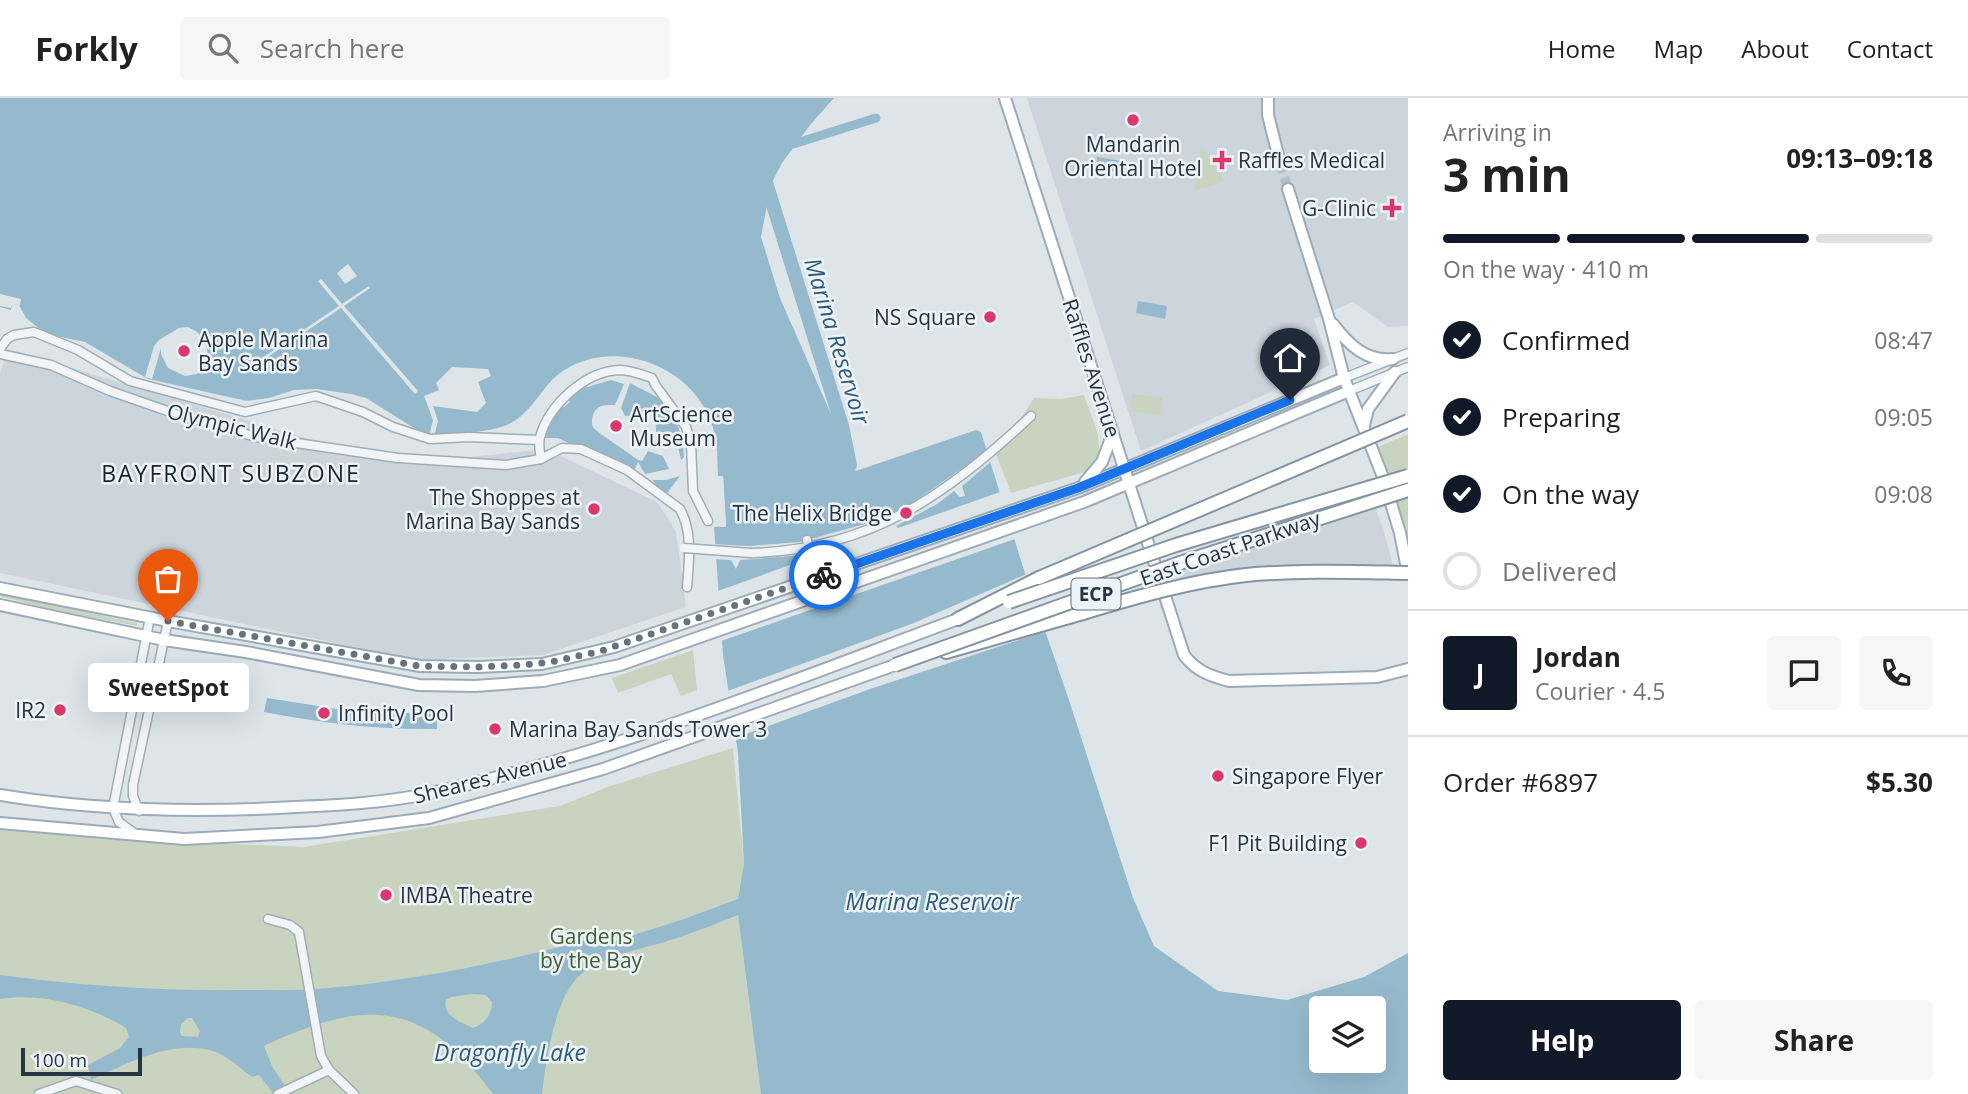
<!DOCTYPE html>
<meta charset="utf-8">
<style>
:root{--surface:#fff;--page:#f6f6f6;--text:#222;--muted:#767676;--line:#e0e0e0;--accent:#111827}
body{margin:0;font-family:"Open Sans",sans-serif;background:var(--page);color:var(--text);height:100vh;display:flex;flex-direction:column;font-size:26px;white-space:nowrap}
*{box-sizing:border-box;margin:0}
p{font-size:23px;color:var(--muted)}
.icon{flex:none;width:38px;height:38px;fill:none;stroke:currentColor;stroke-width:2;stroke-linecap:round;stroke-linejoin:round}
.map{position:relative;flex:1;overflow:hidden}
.sheet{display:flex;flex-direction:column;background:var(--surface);width:560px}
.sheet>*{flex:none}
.controls{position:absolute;left:1309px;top:898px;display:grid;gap:14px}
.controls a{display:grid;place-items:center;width:77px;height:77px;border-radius:7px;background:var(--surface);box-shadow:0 7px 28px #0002;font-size:35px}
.scale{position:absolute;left:21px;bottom:18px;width:121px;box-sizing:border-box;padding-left:7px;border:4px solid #263542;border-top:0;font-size:19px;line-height:24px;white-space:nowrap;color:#263542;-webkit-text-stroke:5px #eef3f7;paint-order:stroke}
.pin{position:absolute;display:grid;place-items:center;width:60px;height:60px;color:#fff;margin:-72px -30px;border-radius:50% 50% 50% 0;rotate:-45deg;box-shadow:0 0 7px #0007}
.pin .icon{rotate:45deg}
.courier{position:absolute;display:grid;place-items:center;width:70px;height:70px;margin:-35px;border:5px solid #1a73e8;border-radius:50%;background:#fff;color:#222;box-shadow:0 2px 9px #0007}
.bubble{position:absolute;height:49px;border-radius:7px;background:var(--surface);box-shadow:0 7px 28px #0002;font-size:23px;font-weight:700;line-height:49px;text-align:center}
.head em{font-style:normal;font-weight:700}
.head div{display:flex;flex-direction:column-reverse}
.head{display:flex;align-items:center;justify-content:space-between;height:119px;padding:0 35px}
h1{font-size:46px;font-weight:700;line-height:52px}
.bar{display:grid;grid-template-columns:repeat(4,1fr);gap:10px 7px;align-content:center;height:84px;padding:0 35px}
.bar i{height:9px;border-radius:5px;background:var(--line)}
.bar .selected{background:var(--accent)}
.bar p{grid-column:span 4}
.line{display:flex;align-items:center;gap:18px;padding:0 35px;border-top:2px solid var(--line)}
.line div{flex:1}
.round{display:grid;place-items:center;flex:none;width:74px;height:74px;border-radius:7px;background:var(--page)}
ol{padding:0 35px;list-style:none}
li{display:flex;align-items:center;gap:21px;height:77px}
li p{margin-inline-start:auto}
li .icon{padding:7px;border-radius:50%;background:var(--accent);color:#fff;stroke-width:4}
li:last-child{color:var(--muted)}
li i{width:38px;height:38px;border:4px solid var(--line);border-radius:50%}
.cta{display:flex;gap:14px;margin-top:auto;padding:14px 35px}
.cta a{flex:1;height:80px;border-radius:7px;background:var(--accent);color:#fff;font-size:28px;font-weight:700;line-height:80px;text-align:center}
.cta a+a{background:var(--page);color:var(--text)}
header{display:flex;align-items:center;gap:42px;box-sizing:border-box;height:98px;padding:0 35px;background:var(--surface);border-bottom:2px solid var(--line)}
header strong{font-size:33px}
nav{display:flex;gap:38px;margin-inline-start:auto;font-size:24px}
.search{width:490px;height:63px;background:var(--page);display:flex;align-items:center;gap:18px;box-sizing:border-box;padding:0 24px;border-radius:7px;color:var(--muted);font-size:26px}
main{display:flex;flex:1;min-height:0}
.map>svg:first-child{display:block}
.built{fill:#ccd4dc}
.green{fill:#c8d4bf}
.water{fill:#96bacd;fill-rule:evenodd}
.pier{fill:#dee5e9}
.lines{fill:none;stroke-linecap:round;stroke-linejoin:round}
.canal{stroke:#96bacd;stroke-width:9}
.river{stroke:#96bacd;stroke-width:14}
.major-tunnel{stroke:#b9c2c8;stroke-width:10;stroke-dasharray:10 5;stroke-linecap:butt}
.minor-casing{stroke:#a3adb4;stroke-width:11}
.major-casing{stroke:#9dabb6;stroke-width:14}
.highway-casing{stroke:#8495a1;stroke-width:16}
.minor{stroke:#f2f5f7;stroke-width:8}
.major{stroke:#fff;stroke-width:10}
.highway{stroke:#fff;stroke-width:12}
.minor-bridge-casing{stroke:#a3adb4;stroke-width:11;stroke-linecap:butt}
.highway-bridge-casing{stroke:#8495a1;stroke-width:16;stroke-linecap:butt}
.minor-bridge{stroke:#f2f5f7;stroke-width:8}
.highway-bridge{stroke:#fff;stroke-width:12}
.done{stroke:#66737c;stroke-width:7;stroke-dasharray:0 12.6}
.route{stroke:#1a73e8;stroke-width:9}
.poi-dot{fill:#db376c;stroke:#eef3f7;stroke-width:2.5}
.labels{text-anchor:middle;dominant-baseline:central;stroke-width:5;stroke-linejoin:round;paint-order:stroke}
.shield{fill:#eef3f7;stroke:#626e78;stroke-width:2}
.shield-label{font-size:19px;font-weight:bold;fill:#263542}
.poi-label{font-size:21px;fill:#263542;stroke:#eef3f7;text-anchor:start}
.street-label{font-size:21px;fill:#263542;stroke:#eef3f7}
.park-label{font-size:21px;fill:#425f32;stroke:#eef3f7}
.water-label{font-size:23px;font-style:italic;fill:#2c5c7a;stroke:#eef3f7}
.neighbourhood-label{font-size:23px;letter-spacing:2px;fill:#182633;stroke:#eef3f7}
</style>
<header>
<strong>Forkly</strong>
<div class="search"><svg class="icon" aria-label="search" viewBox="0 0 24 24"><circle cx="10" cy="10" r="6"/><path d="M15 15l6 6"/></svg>Search here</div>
<nav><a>Home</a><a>Map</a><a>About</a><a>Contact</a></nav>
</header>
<main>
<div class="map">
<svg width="1408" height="996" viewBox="0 0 1408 996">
<rect width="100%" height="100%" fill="#dee5e9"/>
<g class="built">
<polygon points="1027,0 1408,0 1408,228 1388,229 1353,204 1314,221 1330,267 1141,353"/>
<polygon points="8,251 373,360 471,359 546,351 657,404 676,433 686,509 543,557 417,562 0,475 0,275"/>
<polygon points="1369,394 1384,433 1396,480 1311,477 1182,492 1172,459"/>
</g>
<g class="green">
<polygon points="1201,49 1225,83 1194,93"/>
<polygon points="1133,296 1162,300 1160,317 1130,313"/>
<path d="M1084,297c9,29 28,54 1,77l-74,21 -15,-39 13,-17 25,-39 27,1z"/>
<polygon points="1408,336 1408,457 1373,351"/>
<path d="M0,494c46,9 91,22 137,31v3l-93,-18 -44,-12z"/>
<polygon points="693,552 697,592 681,598 671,576 618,595 612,580"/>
<polygon points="733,650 744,766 738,801 738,817 761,996 0,996 0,726 96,740 304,749 560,708 610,688"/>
</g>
<g class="water">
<path d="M0,0h834l-24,27 -28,38 -11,21 -10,53 19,61 76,173 120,-41 5,2 42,135 46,133 64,198 21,48 64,45 69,9 77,-23 44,-24v141h-647l-23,-179c-20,8 -40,16 -61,23 -29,10 -77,17 -99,39 -24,24 -32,84 -36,117h-49c-70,-95 -127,-96 -229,-48l8,20 18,28h-16l-15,-19 -7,2c-11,-8 -23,-20 -36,-25 -42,-14 -86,10 -125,28l-3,-15 32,-17 9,-11 -3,-9c-36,-22 -83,-36 -126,-29v-24c81,11 162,16 244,15 28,0 57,1 85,-2 88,-8 176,-26 261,-49l3,9 91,-29 54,-20 6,-35 -6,-111 -15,-98 -9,-128 12,-1 -3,-50h-5c-1,-16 0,-33 -5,-48 -17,-60 -94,-91 -147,-59 -24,14 -32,43 -57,55 -25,11 -53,7 -79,14l-64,-40 -15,-4 -34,-5 -23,1 -25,8 -22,3 -99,-22 -63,-37 -34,-7 -10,-5 -15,-12 -7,-13 -7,-1 -1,6 -11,-3zM473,896l13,1 6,7c0,12 -7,22 -19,26 -12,-6 -31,-12 -27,-28l5,-3zM1321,910h53v52h-53zM188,920h4l8,13 -2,6 -16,-1 -2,-4 1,-8z"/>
<polygon points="1097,59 1127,64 1125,75 1105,72 1104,78 1096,77"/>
<polygon points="1138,203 1167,208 1165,221 1136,215"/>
<path d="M611,282l13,4 -9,21c-8,0 -15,-1 -20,6 -3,4 -4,11 -2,16 3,5 38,27 45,33l4,1 6,-10 15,5 6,13 -24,5 -7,-12 -5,11 -75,-35h-15l5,-16 13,-18 3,3 6,-5 -1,-2 -5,3 13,-13z"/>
<path d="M630,285l27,14 8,8 -8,2v3l10,-2c12,15 16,29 17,49l-3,3 -3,-13 -4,-6 -2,2 -16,-11 -1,-25 -9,7 -21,2 -4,-8z"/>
<polygon points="680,378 665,398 652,382 666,382"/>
<path d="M267,600l83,13 87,3v15c-59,1 -115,-6 -173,-17z"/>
</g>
<g class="pier">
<polygon points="348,166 357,178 345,186 337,175"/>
<polygon points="321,181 342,206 369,188 370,190 344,208 418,293 415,296 341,210 248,272 247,270 339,208 318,183"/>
<polygon points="0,196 21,201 20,207 12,206 11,210 0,208"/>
<polygon points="188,229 197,234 206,244 208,259 203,268 197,276 185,278 168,270 161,256 161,250 152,281 145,279 154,248 159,242 179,230"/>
<polygon points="452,269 488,271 491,278 478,284 486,305 477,314 433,308 438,323 434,339 429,338 433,322 424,298 439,292 436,285"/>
<polygon points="990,351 993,362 962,388 965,398 960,399 954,393 937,406 896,428 898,430 1003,393 1018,440 718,544 715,494 804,462 804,457 740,462 736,471 731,462 712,461 711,446 750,448 799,444 876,423 908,408"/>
<polygon points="718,378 723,378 726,429 720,429 720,425 722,425 720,381 718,382"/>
<polygon points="1029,475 1049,532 870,591 732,641 725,594 914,525"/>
</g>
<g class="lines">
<polyline class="canal" points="787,48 876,20"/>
<polyline class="river" points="764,78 842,328 850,367"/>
<polyline class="major-tunnel" points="1280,65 1288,91"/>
<defs>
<g id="minor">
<polyline points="0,251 7,241 14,237 34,234 78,252 130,283 245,314 316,298 363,314 393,329 430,341 469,339 539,342"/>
<path d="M0,256l51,11 59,26 66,23 80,23 142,21 108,7 35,-6 21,-11 19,1 46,21 53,39c13,23 9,53 7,78"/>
<polyline points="1344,280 1408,255"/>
<polyline points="1349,293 1408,269"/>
<path d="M541,361c-1,-7 -3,-15 -1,-22 9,-32 45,-66 80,-67 11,0 23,5 32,8l4,8 30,41 5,16 2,48 15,30"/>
<polyline points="807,442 812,463"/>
<path d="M751,455c118,-3 198,-59 280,-137"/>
<polyline points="139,713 133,698 133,687 168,523"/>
<polyline points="137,737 119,724 113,710 150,519"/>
<polyline points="268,821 290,827 299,834 321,958 329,972"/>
<polyline points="39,996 76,983 117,996"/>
<polyline points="278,996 329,972 354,996"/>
</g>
<g id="major">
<path d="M1005,0l179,557c12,16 26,21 45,26l148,-4 31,-8"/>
<polyline points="1268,0 1268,17 1280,65"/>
<polyline points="1288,91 1329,221 1344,280 1383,379 1400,435 1408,476"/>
<path d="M1333,226c15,20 33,38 60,35"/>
<polyline points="1364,327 1368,311 1395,274"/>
<polyline points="1085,384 1102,364 1113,335"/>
<polyline points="0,490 168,523 420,568 478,569 542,566 614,549 1078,390 1344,280"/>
<polyline points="0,507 164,542 246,554 419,587 475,588 543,583 620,567 1084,404 1349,293"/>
<path d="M0,697c98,16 196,18 295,12 44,-2 88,-4 131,-13 183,-39 357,-110 532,-175"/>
<polyline points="0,725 184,741 318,734 429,720 603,671 895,567"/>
</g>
<g id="highway">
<polyline points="958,521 1039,480"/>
<polyline points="946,554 1083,515"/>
</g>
</defs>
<use href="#minor" class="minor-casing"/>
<use href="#major" class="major-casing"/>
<use href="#highway" class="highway-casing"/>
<use href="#minor" class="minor"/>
<use href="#major" class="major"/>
<use href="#highway" class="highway"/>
<defs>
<polyline id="minor-bridge" points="684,450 751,455"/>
<g id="highway-bridge">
<polyline points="1039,480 1408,323"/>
<polyline points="1009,504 1176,447 1408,378"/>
<path d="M1083,515c53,-16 108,-32 163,-38 54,-5 108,-3 162,-2"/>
<polyline points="895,567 1180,465 1408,392"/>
</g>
</defs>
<use href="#minor-bridge" class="minor-bridge-casing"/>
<use href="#highway-bridge" class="highway-bridge-casing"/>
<use href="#minor-bridge" class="minor-bridge"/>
<use href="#highway-bridge" class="highway-bridge"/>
</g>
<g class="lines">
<polyline class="done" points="168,523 419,568 478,569 521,567 551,564 601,553 824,477"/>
<polyline class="route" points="824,477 1078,390 1290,302"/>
</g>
<g class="poi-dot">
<circle cx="1133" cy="22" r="7"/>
<path d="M1218.5 51.5h7v7h7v7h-7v7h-7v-7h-7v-7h7z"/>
<path d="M1388.5 99.5h7v7h7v7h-7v7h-7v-7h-7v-7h7z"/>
<circle cx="990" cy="219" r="7"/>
<circle cx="184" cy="253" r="7"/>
<circle cx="616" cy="328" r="7"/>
<circle cx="594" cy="411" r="7"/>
<circle cx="906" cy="415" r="7"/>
<circle cx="60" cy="612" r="7"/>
<circle cx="324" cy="615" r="7"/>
<circle cx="495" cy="631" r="7"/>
<circle cx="1218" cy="678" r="7"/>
<circle cx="1361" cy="745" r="7"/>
<circle cx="386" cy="797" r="7"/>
</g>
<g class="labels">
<rect class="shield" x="1071.5" y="480.5" width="49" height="31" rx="5"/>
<g class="shield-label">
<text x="1096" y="496">ECP</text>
</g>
<g class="poi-label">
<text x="1133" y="46" text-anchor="middle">Mandarin<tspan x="1133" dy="24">Oriental Hotel</tspan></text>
<text x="1238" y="62">Raffles Medical</text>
<text x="1376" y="110" text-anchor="end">G-Clinic</text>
<text x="976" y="219" text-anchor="end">NS Square</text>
<text x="198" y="241">Apple Marina<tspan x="198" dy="24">Bay Sands</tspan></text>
<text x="630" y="316">ArtScience<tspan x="630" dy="24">Museum</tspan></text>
<text x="580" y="399" text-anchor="end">The Shoppes at<tspan x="580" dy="24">Marina Bay Sands</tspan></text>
<text x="892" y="415" text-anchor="end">The Helix Bridge</text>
<text x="46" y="612" text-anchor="end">IR2</text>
<text x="338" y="615">Infinity Pool</text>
<text x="509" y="631">Marina Bay Sands Tower 3</text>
<text x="1232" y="678">Singapore Flyer</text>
<text x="1347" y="745" text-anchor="end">F1 Pit Building</text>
<text x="400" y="797">IMBA Theatre</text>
</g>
<g class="street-label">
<text transform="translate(1092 270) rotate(72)">Raffles Avenue</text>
<text transform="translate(232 328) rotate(14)">Olympic Walk</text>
<text transform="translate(1230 450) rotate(-19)">East Coast Parkway</text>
<text transform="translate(490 679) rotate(-14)">Sheares Avenue</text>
</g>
<g class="park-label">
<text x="591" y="838">Gardens<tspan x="591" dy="24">by the Bay</tspan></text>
</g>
<g class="water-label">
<text transform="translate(838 243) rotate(73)">Marina Reservoir</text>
<text x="932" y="803">Marina Reservoir</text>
<text x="510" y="954">Dragonfly Lake</text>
</g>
<g class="neighbourhood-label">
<text x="231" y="375">BAYFRONT SUBZONE</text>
</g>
</g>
</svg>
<div class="controls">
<a><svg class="icon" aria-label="layers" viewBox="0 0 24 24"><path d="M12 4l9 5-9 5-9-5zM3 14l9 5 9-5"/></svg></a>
</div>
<div class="scale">100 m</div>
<div class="pin" style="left:168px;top:523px;background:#ea580c"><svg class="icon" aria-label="bag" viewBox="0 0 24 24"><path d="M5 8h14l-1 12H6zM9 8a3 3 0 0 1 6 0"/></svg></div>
<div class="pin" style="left:1290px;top:302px;background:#1f2937"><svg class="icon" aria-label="home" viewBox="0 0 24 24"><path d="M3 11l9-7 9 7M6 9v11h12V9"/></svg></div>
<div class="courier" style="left:824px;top:477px"><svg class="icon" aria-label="bike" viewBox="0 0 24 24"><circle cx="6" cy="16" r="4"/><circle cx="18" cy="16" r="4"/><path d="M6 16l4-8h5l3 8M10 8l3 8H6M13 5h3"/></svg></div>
<div class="bubble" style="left:88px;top:565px;width:161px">SweetSpot</div>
</div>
<section class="sheet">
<div class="head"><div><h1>3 min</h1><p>Arriving in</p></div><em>09:13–09:18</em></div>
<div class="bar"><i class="selected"></i><i class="selected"></i><i class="selected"></i><i></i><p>On the way · 410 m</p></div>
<ol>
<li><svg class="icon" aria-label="check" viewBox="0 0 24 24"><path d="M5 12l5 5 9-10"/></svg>Confirmed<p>08:47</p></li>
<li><svg class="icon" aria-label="check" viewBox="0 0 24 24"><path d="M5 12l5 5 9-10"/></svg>Preparing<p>09:05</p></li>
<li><svg class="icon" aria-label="check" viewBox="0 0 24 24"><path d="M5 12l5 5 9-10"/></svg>On the way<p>09:08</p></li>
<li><i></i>Delivered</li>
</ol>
<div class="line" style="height:126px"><b class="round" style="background:var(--accent);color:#fff">J</b><div><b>Jordan</b><p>Courier · 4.5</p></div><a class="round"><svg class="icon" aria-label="chat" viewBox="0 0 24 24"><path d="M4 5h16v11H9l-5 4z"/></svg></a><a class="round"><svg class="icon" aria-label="phone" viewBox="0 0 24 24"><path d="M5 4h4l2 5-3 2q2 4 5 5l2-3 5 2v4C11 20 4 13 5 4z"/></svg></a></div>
<div class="line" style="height:91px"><div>Order #6897</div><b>$5.30</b></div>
<div class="cta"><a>Help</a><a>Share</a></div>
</section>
</main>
